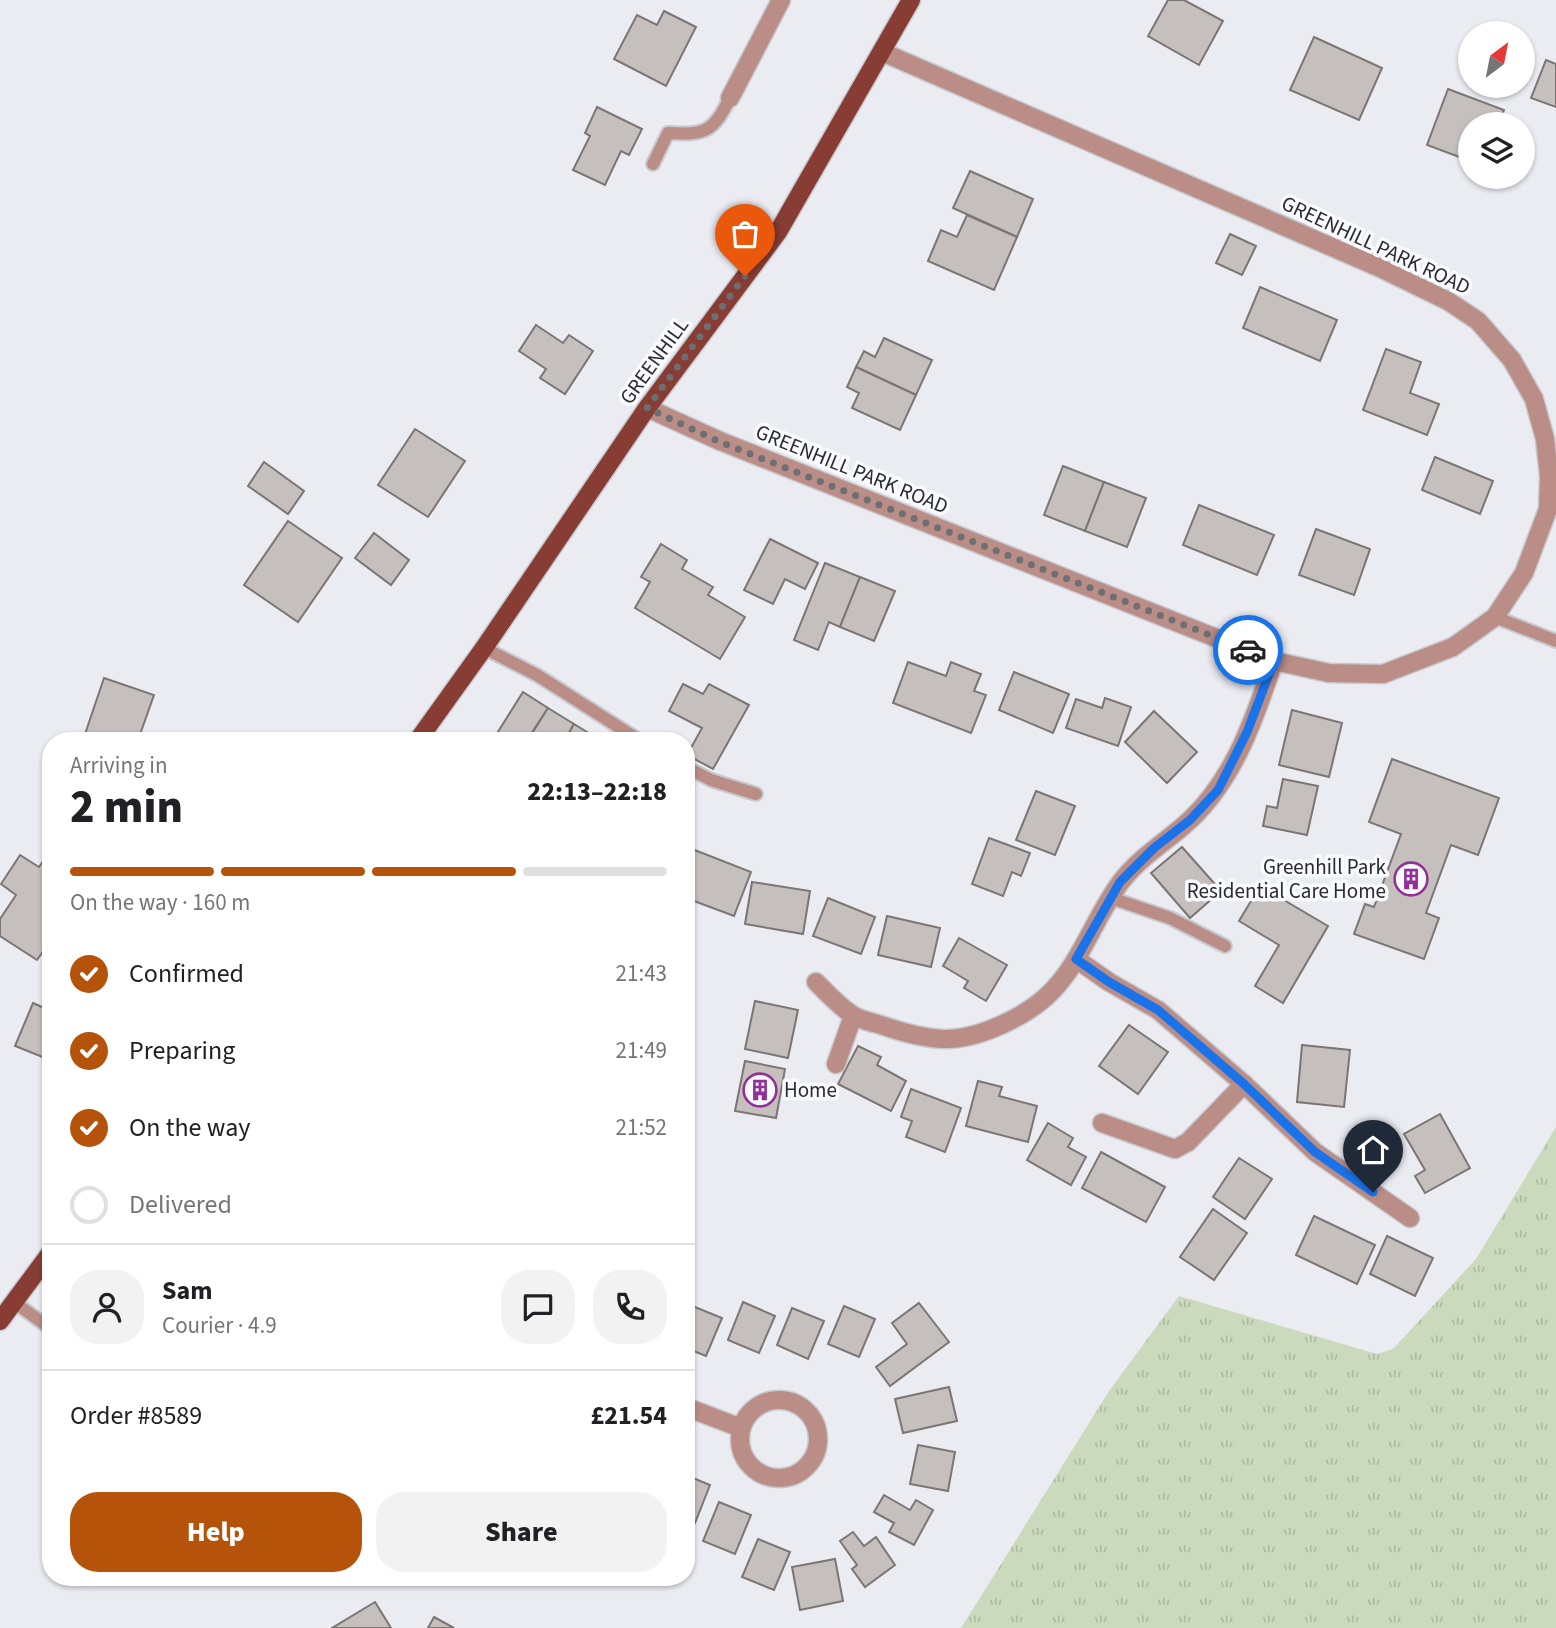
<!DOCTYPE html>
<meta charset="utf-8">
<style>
:root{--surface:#fff;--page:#f2f2f2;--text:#202124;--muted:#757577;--line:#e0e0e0;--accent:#b45309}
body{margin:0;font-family:"Source Sans 3",sans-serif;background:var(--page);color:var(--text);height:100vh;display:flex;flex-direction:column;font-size:26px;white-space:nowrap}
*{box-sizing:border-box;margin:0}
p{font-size:23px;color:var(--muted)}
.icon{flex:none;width:38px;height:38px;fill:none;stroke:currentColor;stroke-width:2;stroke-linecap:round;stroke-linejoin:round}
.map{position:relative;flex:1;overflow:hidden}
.side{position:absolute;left:42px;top:732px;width:653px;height:854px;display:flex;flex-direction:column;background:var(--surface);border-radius:28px;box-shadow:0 2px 5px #0004}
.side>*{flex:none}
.needle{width:46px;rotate:32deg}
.buttons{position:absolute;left:1458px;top:21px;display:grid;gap:14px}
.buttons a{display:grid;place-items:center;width:77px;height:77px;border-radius:50%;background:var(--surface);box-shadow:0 2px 5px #0004;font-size:35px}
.pin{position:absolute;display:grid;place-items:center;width:60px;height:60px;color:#fff;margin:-72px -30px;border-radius:50% 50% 50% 0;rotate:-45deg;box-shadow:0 0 7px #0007}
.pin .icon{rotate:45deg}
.courier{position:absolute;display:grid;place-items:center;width:70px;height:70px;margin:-35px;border:5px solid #1a73e8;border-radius:50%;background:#fff;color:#222;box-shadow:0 2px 9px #0007}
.head em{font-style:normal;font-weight:800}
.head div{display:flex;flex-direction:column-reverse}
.head{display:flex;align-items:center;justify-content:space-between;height:119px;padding:0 28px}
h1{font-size:46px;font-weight:800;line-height:52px}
.bar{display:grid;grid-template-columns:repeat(4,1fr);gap:10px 7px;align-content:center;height:84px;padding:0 28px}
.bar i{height:9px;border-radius:5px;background:var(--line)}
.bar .active{background:var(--accent)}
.bar p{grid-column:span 4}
.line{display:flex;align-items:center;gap:18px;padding:0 28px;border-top:2px solid var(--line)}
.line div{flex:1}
.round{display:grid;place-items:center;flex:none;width:74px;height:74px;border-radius:28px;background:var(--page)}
ol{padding:0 28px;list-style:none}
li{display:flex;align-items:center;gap:21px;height:77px}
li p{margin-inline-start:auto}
li .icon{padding:7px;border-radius:50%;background:var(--accent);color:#fff;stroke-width:4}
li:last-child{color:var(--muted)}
li i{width:38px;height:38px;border:4px solid var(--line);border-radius:50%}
.action{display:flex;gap:14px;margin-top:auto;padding:14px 28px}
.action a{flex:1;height:80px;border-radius:28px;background:var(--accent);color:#fff;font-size:28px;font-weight:800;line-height:80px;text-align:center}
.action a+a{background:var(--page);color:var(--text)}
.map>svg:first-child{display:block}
.park{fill:url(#park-tufts)}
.building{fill:#c5bfbd;stroke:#7b7573;stroke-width:2}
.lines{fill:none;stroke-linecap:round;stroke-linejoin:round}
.service-casing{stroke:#c8c9cf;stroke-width:16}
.minor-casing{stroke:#c8c9cf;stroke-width:21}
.primary-casing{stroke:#c8c9cf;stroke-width:21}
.service{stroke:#ba8d87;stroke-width:12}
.minor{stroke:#ba8d87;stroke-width:18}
.primary{stroke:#873c34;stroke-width:18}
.done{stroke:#6e6f72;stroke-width:7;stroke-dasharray:0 12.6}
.route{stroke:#1a73e8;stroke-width:9}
.labels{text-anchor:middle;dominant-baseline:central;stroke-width:7;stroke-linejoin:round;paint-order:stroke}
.street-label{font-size:21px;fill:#2b2b2d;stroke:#f9fafe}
.poi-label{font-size:21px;fill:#2b2b2d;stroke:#f9fafe;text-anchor:end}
</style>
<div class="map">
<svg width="1556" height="1628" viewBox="0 0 1556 1628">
<defs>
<pattern id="park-tufts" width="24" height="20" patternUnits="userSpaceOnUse" patternTransform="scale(1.75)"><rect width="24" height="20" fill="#cbdabd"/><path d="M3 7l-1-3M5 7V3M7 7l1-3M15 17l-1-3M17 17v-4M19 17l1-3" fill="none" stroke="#aebba3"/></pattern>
</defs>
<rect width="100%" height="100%" fill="#ebecf2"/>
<polygon class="park" points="1556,1127 1556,1628 961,1628 1109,1391 1179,1296 1377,1354 1393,1349 1476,1259"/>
<g class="building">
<polygon points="1168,0 1184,0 1223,21 1199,65 1148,36"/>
<polygon points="664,11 696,27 666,86 614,59 637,15 657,25"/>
<polygon points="1314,37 1382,68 1359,120 1290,90"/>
<polygon points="1546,60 1556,64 1556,107 1531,98"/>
<polygon points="1448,89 1504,110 1498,124 1470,124 1470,161 1427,145"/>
<polygon points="597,107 642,129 629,155 621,151 605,185 573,170 590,136 585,133"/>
<polygon points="970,171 1033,199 1017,237 953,208"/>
<polygon points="967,215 1017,237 994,290 928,261 941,230 957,237"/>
<polygon points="1230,234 1256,246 1242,275 1216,263"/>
<polygon points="1260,287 1337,320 1320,361 1243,328"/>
<polygon points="536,325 563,343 569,335 593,351 565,394 540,378 546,369 519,351"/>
<polygon points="884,338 932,360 916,395 856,367 864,351 875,357"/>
<polygon points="1386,349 1421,362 1410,393 1439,404 1427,435 1363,410"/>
<polygon points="856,367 916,395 900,430 852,408 859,393 847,387"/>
<polygon points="415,429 465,461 428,517 378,485"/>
<polygon points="1435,457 1493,481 1480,514 1422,490"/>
<polygon points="264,462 304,491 288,514 248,486"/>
<polygon points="1063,466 1104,482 1085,531 1044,515"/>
<polygon points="1104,482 1146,498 1127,547 1085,531"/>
<polygon points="1199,505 1274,535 1257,575 1183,545"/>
<polygon points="288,521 342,558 298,622 244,585"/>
<polygon points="1316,529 1370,549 1354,595 1299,575"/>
<polygon points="374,533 409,560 391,585 355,558"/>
<polygon points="770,539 818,563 805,589 785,579 773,604 744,590"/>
<polygon points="661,544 687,560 682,569 713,587 708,595 745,617 720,659 635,608 650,582 641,577"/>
<polygon points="825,563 860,577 840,627 829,622 818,650 794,640"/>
<polygon points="860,577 895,591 874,641 840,627"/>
<polygon points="908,662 946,676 951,662 981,674 974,691 986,695 971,733 893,703"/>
<polygon points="1014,672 1069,694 1053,733 999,710"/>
<polygon points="104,678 154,695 138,740 83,740"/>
<polygon points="683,684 703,694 709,684 749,705 713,769 687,755 702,728 669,711"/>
<polygon points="523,692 548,708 527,740 505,740 496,735"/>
<polygon points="1105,698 1131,707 1118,746 1066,728 1076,699 1102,708"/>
<polygon points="548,708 574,724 565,740 546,740 533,732"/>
<polygon points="1292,710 1342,723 1329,777 1279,765"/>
<polygon points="1154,711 1197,752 1167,783 1125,742"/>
<polygon points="574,724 600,740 565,740"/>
<polygon points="1392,759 1499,798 1478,855 1451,845 1426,913 1439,918 1424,959 1354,934 1365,904 1374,907 1401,834 1369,822"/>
<polygon points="1283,779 1318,786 1307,835 1263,826 1267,806 1277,808"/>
<polygon points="1036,791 1075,806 1055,855 1016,840"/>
<polygon points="989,838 1030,853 1021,876 1012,872 1003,896 972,884"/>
<polygon points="687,847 751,872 734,916 686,898"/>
<polygon points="1182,847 1221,891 1190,918 1151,873"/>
<polygon points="20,855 39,867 46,857 51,860 51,940 37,960 0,936 0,919 16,895 1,884"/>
<polygon points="752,882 810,891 803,934 745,924"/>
<polygon points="1260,886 1328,926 1283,1003 1255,986 1279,945 1239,921"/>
<polygon points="828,898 875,917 861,954 813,936"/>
<polygon points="887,916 940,928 931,967 878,955"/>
<polygon points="959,938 1007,965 986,1001 964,988 968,981 943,966"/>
<polygon points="755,1001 798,1010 788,1058 745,1049"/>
<polygon points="33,1003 51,1011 50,1060 15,1046"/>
<polygon points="1129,1025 1168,1052 1138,1094 1099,1066"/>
<polygon points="1302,1045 1350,1050 1344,1107 1297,1102"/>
<polygon points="858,1046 881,1057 877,1065 906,1081 891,1111 838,1084"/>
<polygon points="745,1061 785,1069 776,1118 735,1111"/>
<polygon points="978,1081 1002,1087 999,1096 1037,1106 1028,1142 966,1126"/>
<polygon points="911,1089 961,1108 945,1152 906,1137 912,1121 901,1117"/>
<polygon points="1440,1114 1470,1168 1425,1193 1415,1176 1425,1170 1404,1134"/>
<polygon points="1048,1123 1073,1138 1068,1147 1086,1157 1071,1185 1027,1160"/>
<polygon points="1101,1152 1165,1187 1146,1222 1082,1188"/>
<polygon points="1239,1158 1272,1179 1245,1219 1213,1197"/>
<polygon points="1213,1209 1247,1233 1214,1280 1180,1257"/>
<polygon points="1314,1216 1375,1245 1357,1284 1296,1255"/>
<polygon points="1387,1236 1433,1258 1415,1296 1370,1274"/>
<polygon points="743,1302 775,1316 759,1353 728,1340"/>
<polygon points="919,1303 949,1342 890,1386 876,1367 907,1344 892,1323"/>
<polygon points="690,1305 722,1318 706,1356 686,1348 686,1315"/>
<polygon points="844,1306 875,1319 859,1357 828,1344"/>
<polygon points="792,1308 824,1321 808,1359 777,1345"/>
<polygon points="949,1387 957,1421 903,1433 895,1399"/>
<polygon points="918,1445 955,1452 948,1491 910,1484"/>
<polygon points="686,1475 710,1485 695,1523 686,1519"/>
<polygon points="884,1495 910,1510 916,1500 933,1510 914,1545 889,1532 894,1523 874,1512"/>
<polygon points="719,1502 751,1515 735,1554 703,1541"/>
<polygon points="853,1532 864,1546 876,1537 895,1565 865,1587 852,1569 857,1565 840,1541"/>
<polygon points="758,1539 790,1552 774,1590 742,1577"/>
<polygon points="835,1559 843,1601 800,1610 792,1567"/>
<polygon points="375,1602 391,1628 332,1628"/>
<polygon points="434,1617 454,1628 428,1628"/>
</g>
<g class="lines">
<defs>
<g id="service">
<path d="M653,164l15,-31c38,2 45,-1 62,-35"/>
<polyline points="1495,617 1556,641"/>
<polyline points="484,648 537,675 639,740"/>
<polyline points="686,767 711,780 756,794"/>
<polyline points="1111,898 1170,918 1225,946"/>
<polyline points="39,1267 51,1276"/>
<polyline points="14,1302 51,1329"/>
</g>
<g id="minor">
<polyline points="730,98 781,0"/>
<polyline points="647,408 720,441 1274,661 1329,673 1383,674 1453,647 1495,617 1524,573 1548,509 1549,476 1545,439 1534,399 1512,360 1478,321 1448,301 1378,267 882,52"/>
<polyline points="1076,959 1109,982 1158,1010 1244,1084 1315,1152 1410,1218"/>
<path d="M816,982c11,11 22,23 35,32 8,6 20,8 30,11 20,7 41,13 62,14 35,1 85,-23 109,-48 30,-31 43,-74 68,-108 20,-27 48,-42 71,-64 44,-42 64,-102 83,-158"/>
<polyline points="836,1064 853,1016"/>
<polyline points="1102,1123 1175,1149 1188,1142 1244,1084"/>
<circle cx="779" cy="1439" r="39"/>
<polyline points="686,1407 741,1428"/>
</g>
<g id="primary">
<polyline points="418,740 484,648 647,408 778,232 911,0"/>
<polyline points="0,1321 51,1252"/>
</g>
</defs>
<use href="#service" class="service-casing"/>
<use href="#minor" class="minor-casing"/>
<use href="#primary" class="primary-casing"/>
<use href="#service" class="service"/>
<use href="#minor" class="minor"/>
<use href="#primary" class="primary"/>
</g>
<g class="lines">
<polyline class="done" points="745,276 647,408 720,442 1248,650"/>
<polyline class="route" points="1248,650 1274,661 1247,732 1218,790 1190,820 1154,848 1120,882 1076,959 1109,982 1158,1010 1244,1084 1315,1152 1373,1192"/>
</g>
<defs>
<symbol id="building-ring" viewBox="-11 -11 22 22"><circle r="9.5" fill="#f9fafe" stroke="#913098" stroke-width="1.5"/><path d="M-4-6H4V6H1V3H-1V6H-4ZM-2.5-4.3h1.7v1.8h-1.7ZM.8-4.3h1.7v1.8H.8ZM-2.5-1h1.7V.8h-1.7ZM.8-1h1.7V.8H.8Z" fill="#913098"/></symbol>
</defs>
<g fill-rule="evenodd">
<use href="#building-ring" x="1392" y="860" width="38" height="38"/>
<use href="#building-ring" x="741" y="1071" width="38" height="38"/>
</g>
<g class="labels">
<g class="street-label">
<text transform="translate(1376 245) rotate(25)">GREENHILL PARK ROAD</text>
<text transform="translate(654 361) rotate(-54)">GREENHILL</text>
<text transform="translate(852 469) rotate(22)">GREENHILL PARK ROAD</text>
</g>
<g class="poi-label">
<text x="1386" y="867">Greenhill Park<tspan x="1386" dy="24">Residential Care Home</tspan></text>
<text x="784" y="1090" text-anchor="start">Home</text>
</g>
</g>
</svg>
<div class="buttons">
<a><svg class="needle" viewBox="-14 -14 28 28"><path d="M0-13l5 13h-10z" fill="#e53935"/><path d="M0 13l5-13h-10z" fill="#757577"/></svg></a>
<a><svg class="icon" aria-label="layers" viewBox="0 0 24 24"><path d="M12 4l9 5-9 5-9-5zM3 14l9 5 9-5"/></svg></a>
</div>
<div class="pin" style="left:745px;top:276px;background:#ea580c"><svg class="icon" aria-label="bag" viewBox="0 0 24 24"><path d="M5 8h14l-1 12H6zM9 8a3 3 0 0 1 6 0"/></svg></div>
<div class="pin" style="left:1373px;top:1192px;background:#1f2937"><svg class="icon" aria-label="home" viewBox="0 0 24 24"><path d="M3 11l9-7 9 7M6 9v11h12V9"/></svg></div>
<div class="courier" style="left:1248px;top:650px"><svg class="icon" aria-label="car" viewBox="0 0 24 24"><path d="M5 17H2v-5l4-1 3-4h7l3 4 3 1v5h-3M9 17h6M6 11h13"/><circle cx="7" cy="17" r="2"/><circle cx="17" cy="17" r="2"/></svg></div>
<section class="side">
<div class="head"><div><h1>2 min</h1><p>Arriving in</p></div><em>22:13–22:18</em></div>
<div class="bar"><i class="active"></i><i class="active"></i><i class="active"></i><i></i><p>On the way · 160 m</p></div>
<ol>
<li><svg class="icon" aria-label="check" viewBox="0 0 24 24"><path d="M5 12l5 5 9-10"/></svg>Confirmed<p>21:43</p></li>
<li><svg class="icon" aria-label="check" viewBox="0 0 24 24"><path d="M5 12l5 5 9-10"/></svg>Preparing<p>21:49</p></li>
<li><svg class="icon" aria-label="check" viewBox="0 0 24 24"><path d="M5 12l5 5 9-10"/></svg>On the way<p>21:52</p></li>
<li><i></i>Delivered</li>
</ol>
<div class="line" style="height:126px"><a class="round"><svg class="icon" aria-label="person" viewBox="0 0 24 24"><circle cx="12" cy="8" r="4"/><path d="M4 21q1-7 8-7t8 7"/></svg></a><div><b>Sam</b><p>Courier · 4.9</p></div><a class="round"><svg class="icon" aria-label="chat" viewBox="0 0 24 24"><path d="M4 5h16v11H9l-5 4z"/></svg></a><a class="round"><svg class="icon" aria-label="phone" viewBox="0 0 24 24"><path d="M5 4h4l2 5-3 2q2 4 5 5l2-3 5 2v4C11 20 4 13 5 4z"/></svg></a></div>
<div class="line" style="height:91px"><div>Order #8589</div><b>£21.54</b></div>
<div class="action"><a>Help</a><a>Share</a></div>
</section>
</div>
